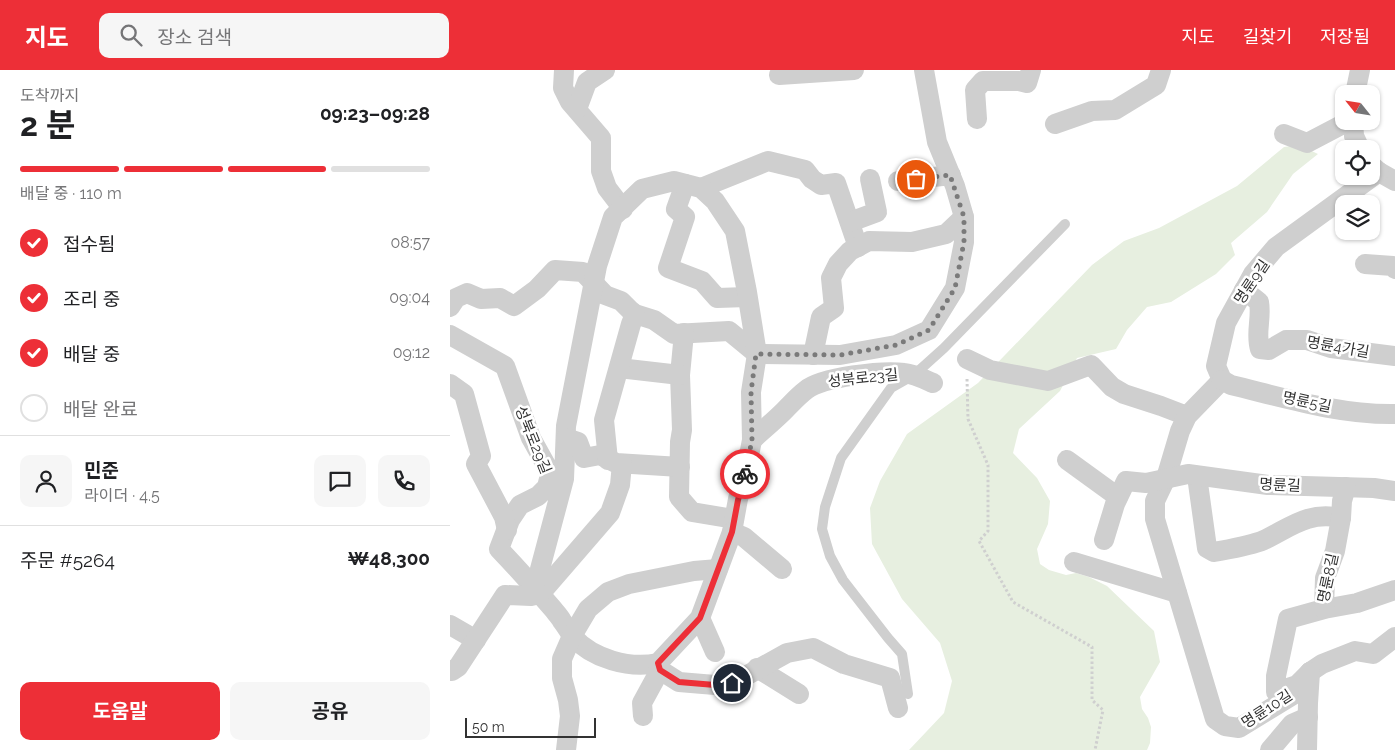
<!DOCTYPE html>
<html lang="ko">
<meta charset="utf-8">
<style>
:root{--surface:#fff;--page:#f6f6f6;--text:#202124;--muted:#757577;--line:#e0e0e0;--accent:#ed2f37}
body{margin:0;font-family:Raleway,"Noto Sans KR",sans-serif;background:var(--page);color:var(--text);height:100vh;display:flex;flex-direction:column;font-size:19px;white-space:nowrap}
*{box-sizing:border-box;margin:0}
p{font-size:16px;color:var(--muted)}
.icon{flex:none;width:28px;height:28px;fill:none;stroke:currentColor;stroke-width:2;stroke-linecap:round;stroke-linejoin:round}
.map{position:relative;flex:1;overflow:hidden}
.drawer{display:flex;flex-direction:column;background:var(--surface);width:450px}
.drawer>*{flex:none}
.needle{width:32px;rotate:300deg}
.tools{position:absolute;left:885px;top:15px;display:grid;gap:10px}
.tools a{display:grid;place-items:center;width:45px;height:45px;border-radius:10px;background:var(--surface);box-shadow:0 1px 4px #0004;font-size:25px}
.scale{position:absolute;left:15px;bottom:12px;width:131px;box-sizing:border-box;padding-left:5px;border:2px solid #323232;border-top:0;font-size:14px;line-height:18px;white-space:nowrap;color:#323232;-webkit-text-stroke:4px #fff;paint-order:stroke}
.pin{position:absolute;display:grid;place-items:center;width:42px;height:42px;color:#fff;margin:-21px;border:2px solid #fff;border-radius:50%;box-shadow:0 1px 5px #0007}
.courier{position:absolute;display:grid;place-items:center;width:50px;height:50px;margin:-25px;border:4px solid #ed2f37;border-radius:50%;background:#fff;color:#222;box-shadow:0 1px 6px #0007}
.summary em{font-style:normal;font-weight:700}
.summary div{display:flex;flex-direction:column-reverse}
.summary{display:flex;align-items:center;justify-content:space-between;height:85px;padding:0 20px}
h1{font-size:32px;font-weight:700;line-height:38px}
.bar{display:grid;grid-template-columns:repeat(4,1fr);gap:8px 5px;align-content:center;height:60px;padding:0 20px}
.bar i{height:6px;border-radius:4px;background:var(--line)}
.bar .active{background:var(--accent)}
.bar p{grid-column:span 4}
.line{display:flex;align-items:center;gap:12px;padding:0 20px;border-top:1px solid var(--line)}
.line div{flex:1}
.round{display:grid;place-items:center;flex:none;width:52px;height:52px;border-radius:10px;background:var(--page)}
ol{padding:0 20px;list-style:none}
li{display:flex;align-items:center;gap:15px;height:55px}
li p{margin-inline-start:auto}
li .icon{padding:5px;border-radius:50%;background:var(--accent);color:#fff;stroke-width:4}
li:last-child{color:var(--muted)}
li i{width:28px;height:28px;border:2px solid var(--line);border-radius:50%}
.primary-button{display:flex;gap:10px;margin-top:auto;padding:10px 20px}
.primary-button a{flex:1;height:58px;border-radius:10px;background:var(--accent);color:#fff;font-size:20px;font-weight:700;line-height:58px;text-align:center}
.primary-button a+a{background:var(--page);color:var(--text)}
header{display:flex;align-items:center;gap:30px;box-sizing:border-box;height:70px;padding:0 25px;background:var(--accent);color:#fff}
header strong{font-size:24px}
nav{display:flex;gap:28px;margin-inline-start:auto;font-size:18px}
.search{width:350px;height:45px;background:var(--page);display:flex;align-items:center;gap:12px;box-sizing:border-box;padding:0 18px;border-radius:10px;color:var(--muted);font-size:19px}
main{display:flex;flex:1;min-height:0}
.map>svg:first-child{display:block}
.green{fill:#e7efe0}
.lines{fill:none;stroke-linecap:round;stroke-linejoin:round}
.path{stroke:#cfcfcf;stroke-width:3;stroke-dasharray:2.5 2.5;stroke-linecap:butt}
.service{stroke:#cfcfcf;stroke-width:10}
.minor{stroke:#cfcfcf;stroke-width:20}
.done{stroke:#7a7a7a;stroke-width:5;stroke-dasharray:0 9}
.route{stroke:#ed2f37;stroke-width:6}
.labels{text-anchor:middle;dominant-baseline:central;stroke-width:5;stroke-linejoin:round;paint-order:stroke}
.street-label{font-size:15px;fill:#323232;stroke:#fff}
</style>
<header>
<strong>지도</strong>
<div class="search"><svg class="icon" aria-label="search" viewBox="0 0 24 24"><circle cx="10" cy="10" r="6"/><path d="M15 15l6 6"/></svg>장소 검색</div>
<nav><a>지도</a><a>길찾기</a><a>저장됨</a></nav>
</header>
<main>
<section class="drawer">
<div class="summary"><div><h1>2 분</h1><p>도착까지</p></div><em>09:23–09:28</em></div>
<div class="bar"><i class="active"></i><i class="active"></i><i class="active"></i><i></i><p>배달 중 · 110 m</p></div>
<ol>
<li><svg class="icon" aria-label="check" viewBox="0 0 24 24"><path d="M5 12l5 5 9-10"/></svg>접수됨<p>08:57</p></li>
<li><svg class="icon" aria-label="check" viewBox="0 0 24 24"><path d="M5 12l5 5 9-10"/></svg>조리 중<p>09:04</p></li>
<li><svg class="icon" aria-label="check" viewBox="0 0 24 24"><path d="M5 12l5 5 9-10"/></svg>배달 중<p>09:12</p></li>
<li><i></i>배달 완료</li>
</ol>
<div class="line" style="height:90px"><a class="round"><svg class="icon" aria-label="person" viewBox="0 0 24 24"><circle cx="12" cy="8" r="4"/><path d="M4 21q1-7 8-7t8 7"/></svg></a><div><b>민준</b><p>라이더 · 4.5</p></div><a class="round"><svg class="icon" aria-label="chat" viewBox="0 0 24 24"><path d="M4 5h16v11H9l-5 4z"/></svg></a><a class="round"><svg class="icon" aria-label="phone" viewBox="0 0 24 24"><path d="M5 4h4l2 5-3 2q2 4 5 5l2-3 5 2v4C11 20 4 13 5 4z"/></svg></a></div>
<div class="line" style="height:65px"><div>주문 #5264</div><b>₩48,300</b></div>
<div class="primary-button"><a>도움말</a><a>공유</a></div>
</section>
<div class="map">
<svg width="945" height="680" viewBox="0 0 945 680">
<rect width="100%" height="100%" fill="#fff"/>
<polygon class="green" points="849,75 868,84 843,104 817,142 781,173 785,185 766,204 721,232 697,237 677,260 666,279 627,288 610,321 569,359 563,383 587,408 600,431 598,454 587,479 590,494 599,500 616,505 626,503 639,507 657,516 704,561 710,592 690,627 692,639 698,648 701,657 700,673 697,680 459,680 494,643 502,611 490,573 452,529 422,474 420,438 430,411 457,364 528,313 642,195 674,171 709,158 787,116 834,77"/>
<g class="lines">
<polyline class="path" points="517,309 518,349 538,395 538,461 529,471 563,532 642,577 642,630 653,640 645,680"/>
<polyline class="service" points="458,624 452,584 438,568 393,510 380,486 372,459 375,437 391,388 441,318 464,305 494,278 615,154"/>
<g class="minor">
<polyline points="114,0 113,18 120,32 151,68 151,101 157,118 173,139"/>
<polyline points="329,5 404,0"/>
<polyline points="905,24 910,0"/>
<polyline points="127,39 137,12 155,0"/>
<polyline points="527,49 525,20 533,11 569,11 577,13 581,0"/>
<polyline points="903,51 904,66 910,79"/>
<polyline points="605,54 642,41 665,40 706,15 711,0"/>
<polyline points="834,64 857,73 899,51"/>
<polyline points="921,95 929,102 945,111"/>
<polyline points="448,111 501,105"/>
<polyline points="235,114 226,139 235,147 218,198 252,211 267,228 297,227"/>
<polyline points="251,118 318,91 355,100 362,109 371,115 386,113 408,177"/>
<polyline points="400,152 427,142 420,109"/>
<polyline points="915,194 943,196 945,199"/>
<path d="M794,220l15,12c3,16 -4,32 1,47l9,1 17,-10h21l24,8 64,8"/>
<polyline points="0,237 6,228 17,223 31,229 50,228 64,236 87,219 105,200 133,202 155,225 171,231 180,240 185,244 204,250 224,264 279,261 307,284 390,285 446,275 479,260 505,218 514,172 514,147 505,116 487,72 474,0"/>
<polyline points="234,263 230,305 232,360 230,372 229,427 242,442 284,449"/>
<path d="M0,265l55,31 26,72 15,27 4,10 -3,12 -9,9 -18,9 -10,15 -11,29c19,20 36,39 54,60 3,4 7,8 9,12 4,5 7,11 11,16 20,22 56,32 85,26l42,-45 32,-86 6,-33 9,-33 5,-26 -1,-48 6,-38 -10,-62 -12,-61 -20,-30 -14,-13 -27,-7 -32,8 -29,28 -16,49 -31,160 -2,53 -24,90v25"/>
<polyline points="363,285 371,247 384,238 381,208 388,194 400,181 419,171 462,172 496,164 514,147"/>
<polyline points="517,289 540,300 598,311 641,295 662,317 674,324 711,336 737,346"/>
<polyline points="169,298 230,305"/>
<polyline points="772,310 737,346 730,361 716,408 705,431 705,449 765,649 775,656 789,658 843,625 860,602"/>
<polyline points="772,310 766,296 776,253 803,204 826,177 929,102"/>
<path d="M772,310l9,5c54,13 109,30 164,29"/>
<polyline points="0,314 14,324 31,386 26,394 54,447 57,460"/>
<polyline points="116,368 128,372 134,388 150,385 166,393 230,397"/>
<path d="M302,370c11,-10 22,-19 32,-29 7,-7 14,-15 22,-21 16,-13 77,-20 98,-17 10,1 20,6 29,10"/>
<polyline points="158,390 154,350 181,254 185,244"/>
<polyline points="617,390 668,427"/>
<path d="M747,406l10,72 7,4c16,-3 36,-6 50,-12 27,-13 44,-29 77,-22"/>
<polyline points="282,462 294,467 332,499"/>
<polyline points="654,470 665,434 676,411 696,413 738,404 818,415 924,418 945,421"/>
<polyline points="624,492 727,523"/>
<polyline points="945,520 907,533 874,539 838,549 826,606 826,622 847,615 860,602 872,594 905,581 923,584 945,567"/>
<polyline points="90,524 160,443 170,415 172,394"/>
<polyline points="874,539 875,508 885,481 891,448 892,431 896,417"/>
<polyline points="250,548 265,582"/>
<polyline points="0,555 26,570"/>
<polyline points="307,598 349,624"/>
<polyline points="210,600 229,612 265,615 283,613 337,583 363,578 394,594 440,608 448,638"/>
<polyline points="0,601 2,601 8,597 55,525 81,526 90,524"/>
<polyline points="193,646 192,633 210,600 208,593"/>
<polyline points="116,680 120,646 118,630 112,608 112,589 122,566 138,539 158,522 179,514 244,501 268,499"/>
<polyline points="820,680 842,654 858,647"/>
<polyline points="857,680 858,633 860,602"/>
</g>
</g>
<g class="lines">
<polyline class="done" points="295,404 302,370 301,322 306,284 390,285 446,275 479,260 505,218 514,172 514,147 500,105 466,109"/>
<polyline class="route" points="282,613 265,615 229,612 210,600 208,593 250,548 282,462 288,430 295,404"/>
</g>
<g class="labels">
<g class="street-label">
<text transform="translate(802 212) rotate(-56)">명륜9길</text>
<text transform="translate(888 277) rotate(10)">명륜4가길</text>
<text transform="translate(413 308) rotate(-6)">성북로23길</text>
<text transform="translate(857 332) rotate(12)">명륜5길</text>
<text transform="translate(83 370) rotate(68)">성북로29길</text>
<text transform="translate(830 415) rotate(3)">명륜길</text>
<text transform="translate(878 508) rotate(-78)">명륜8길</text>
<text transform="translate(817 639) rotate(-33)">명륜10길</text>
</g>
</g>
</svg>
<div class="tools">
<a><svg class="needle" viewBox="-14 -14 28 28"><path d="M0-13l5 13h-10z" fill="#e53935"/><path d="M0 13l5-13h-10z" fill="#757577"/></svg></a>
<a><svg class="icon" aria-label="locate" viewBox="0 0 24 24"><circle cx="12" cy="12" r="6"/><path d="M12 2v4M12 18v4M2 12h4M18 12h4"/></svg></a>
<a><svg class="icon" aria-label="layers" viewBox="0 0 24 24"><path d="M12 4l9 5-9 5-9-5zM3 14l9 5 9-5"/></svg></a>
</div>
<div class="scale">50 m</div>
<div class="pin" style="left:466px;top:109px;background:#ea580c"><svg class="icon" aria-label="bag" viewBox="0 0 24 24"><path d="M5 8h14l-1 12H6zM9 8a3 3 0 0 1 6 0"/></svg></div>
<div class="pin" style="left:282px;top:613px;background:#1f2937"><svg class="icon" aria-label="home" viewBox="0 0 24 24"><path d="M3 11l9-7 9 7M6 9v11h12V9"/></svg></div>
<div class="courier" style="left:295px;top:404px"><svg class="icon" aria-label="bike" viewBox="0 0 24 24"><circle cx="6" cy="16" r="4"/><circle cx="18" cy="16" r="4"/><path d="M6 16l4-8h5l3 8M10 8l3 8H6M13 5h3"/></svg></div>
</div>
</main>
